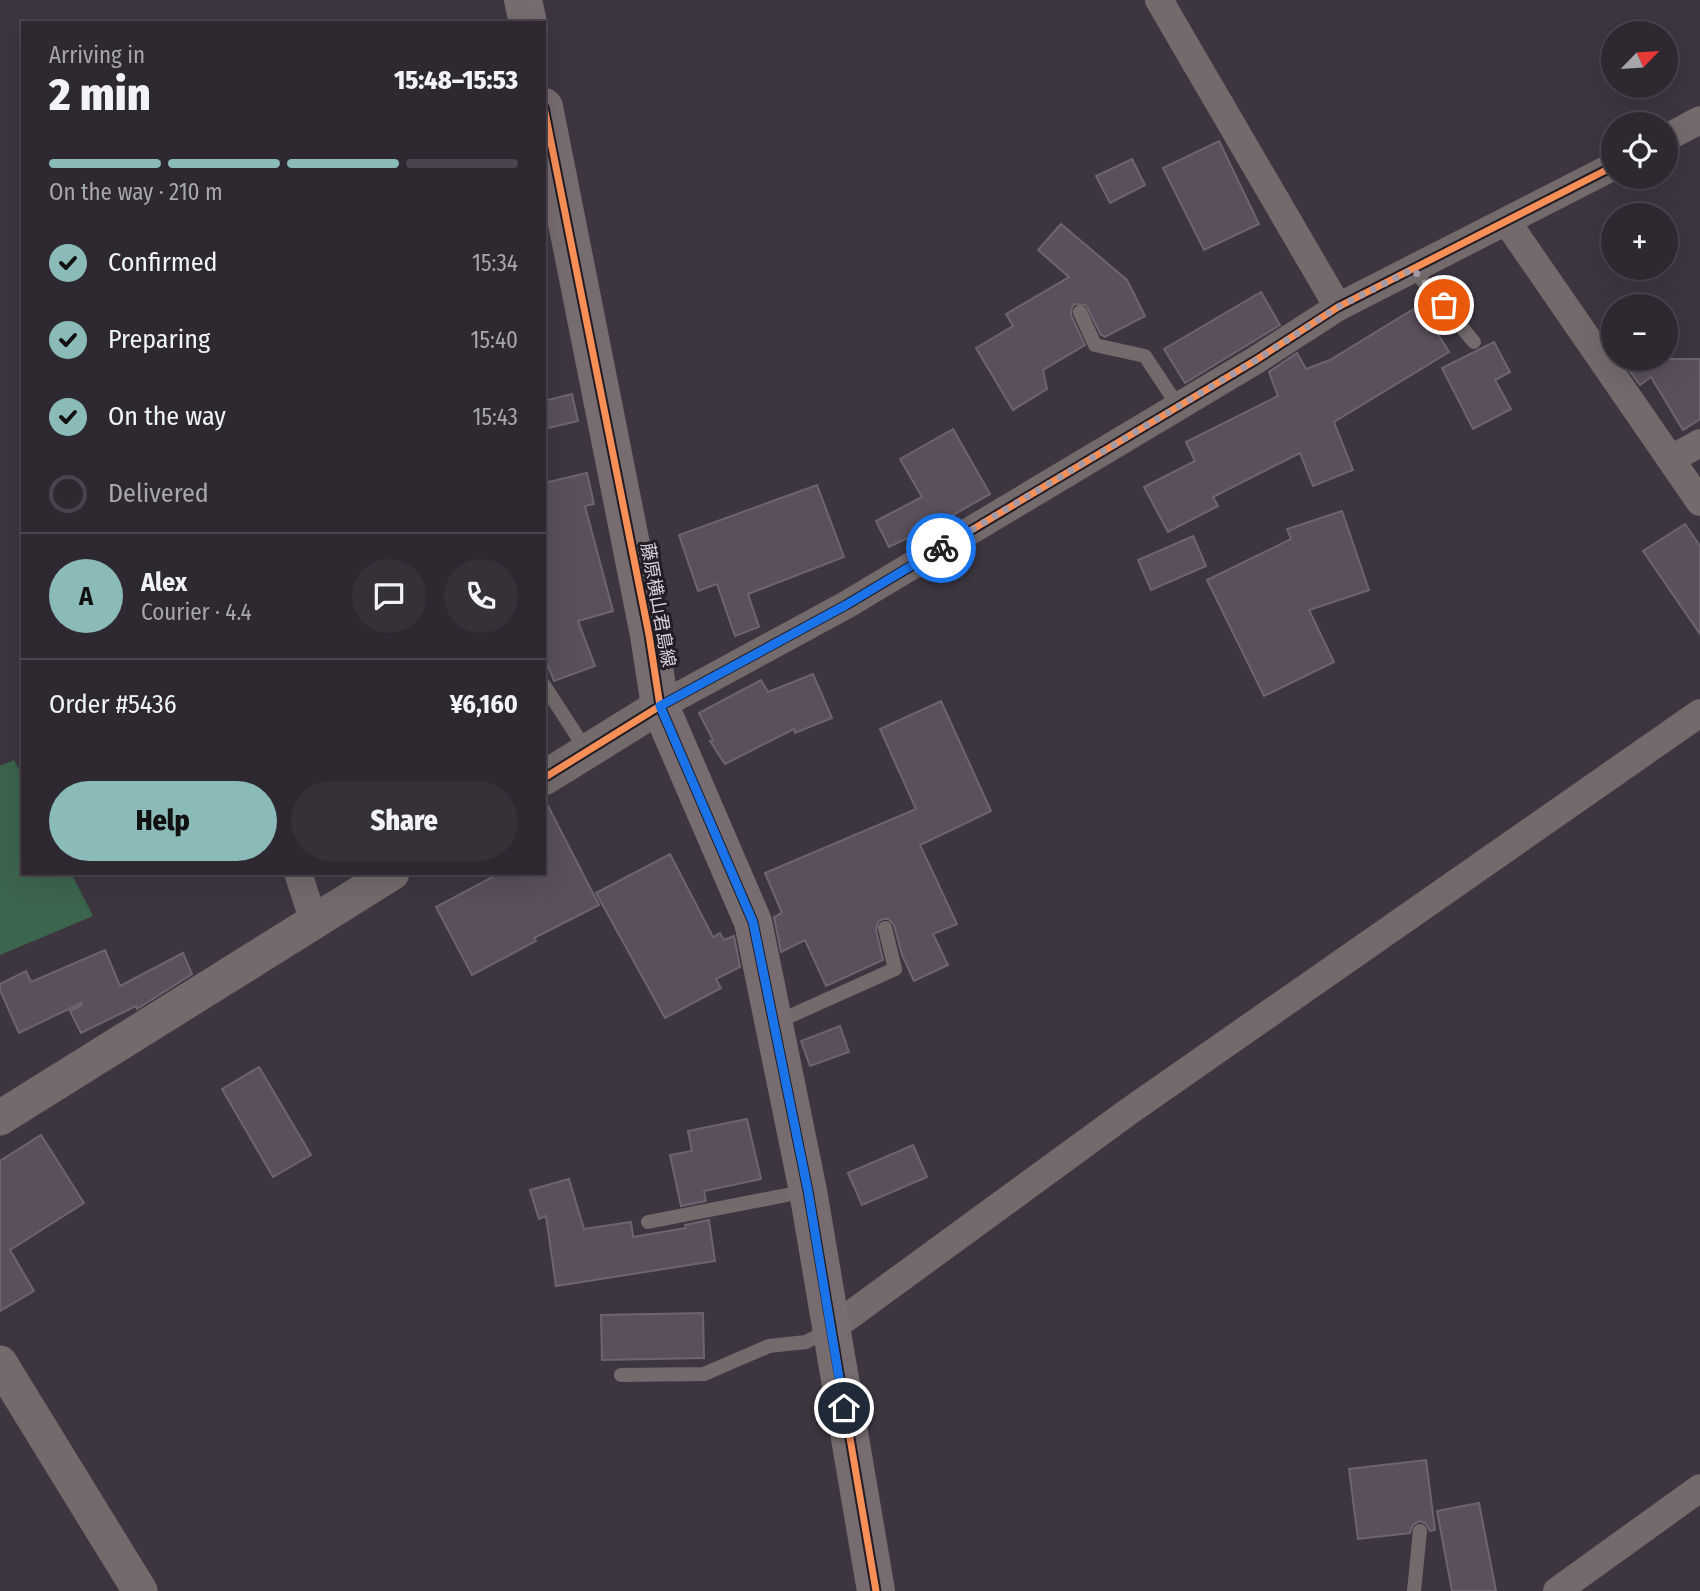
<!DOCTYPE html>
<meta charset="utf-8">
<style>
:root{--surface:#2e2831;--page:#363039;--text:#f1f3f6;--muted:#a7a6ab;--line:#49444d;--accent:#8bbbb9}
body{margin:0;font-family:"Fira Sans Condensed","Noto Sans JP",sans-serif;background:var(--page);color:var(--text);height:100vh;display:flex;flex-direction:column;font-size:26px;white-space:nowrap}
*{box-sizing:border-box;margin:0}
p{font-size:23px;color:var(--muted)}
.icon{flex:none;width:38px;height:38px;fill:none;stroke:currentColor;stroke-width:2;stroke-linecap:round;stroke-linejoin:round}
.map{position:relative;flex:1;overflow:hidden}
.details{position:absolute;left:21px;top:21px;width:525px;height:854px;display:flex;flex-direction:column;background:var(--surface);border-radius:0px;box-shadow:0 7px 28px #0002,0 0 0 2px var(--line)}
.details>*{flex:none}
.needle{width:46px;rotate:65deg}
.fabs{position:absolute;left:1601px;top:21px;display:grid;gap:14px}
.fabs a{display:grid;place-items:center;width:77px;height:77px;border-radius:50%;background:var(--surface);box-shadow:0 7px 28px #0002,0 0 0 2px var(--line);font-size:35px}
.pin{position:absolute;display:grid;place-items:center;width:60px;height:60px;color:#fff;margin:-30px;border:4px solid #fff;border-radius:50%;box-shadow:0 2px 7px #0007}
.courier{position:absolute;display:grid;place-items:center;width:70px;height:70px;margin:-35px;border:5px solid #1a73e8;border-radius:50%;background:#fff;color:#222;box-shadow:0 2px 9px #0007}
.overview em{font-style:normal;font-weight:800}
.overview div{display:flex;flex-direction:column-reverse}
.overview{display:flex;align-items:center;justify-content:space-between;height:119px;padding:0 28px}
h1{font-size:46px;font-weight:800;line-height:52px}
.bar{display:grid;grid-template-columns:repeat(4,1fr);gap:10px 7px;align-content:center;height:84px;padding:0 28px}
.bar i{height:9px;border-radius:5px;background:var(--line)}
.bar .active{background:var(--accent)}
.bar p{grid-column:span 4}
.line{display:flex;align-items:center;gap:18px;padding:0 28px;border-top:2px solid var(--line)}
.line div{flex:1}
.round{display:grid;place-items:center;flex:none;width:74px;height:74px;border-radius:37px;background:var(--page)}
ol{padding:0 28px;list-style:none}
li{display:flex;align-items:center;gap:21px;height:77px}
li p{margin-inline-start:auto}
li .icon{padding:7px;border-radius:50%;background:var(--accent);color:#111;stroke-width:4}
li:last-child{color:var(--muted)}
li i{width:38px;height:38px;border:4px solid var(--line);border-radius:50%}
.action{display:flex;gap:14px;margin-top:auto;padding:14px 28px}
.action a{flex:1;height:80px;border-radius:42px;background:var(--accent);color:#111;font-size:28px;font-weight:800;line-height:80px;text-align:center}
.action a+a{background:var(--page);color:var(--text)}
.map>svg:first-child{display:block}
.green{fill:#3c654d}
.building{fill:#5a4f5c;stroke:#6c656e;stroke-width:2}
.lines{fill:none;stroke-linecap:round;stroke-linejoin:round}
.service{stroke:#736a6c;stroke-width:14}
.minor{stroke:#736a6c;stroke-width:28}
.tertiary{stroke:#736a6c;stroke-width:35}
.secondary{stroke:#776c6f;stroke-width:38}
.cycleway-casing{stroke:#221c25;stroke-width:11}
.cycleway{stroke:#f78f57;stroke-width:7}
.done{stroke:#a29ba7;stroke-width:7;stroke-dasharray:0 12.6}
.route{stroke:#1a73e8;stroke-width:9}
.labels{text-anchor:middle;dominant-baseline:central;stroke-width:6;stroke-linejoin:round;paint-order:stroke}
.street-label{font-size:18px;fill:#d9d1de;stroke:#221c25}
</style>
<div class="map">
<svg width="1700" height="1591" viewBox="0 0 1700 1591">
<rect width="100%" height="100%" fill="#3d3641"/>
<polygon class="green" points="14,760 23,778 23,873 71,873 93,916 0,955 0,766"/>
<g class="building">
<polygon points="1219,141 1259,224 1204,250 1163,168"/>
<polygon points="1132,159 1145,185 1110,203 1096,176"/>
<polygon points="1061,224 1127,280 1145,316 1105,337 1101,335 1086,305 1075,304 1072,307 1071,315 1085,345 1043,370 1047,389 1013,410 976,348 1013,326 1006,314 1069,277 1038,250"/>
<polygon points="1261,292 1280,325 1185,383 1164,349"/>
<polygon points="1420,305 1449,352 1334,422 1353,470 1313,486 1300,453 1213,497 1218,506 1168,532 1144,487 1195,461 1186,442 1278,396 1269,372 1297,353 1306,369 1330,360"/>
<polygon points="1494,342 1510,372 1495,380 1511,409 1473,429 1442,368"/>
<polygon points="1621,359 1700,359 1700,419 1683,430 1651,377 1640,385"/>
<polygon points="572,394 578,421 544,429 544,401"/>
<polygon points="953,429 990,494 937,524 889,547 876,521 922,497 900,459"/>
<polygon points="587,473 594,504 585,506 613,611 578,621 595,666 554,681 544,655 544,483"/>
<polygon points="817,485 844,557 748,594 759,627 735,636 717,584 698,591 679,535"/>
<polygon points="1342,511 1369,590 1309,610 1334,662 1264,696 1207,580 1291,539 1287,529"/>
<polygon points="1685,524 1700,546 1700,634 1643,551"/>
<polygon points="1193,536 1206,566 1151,590 1138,560"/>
<polygon points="813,674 832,718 795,733 794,729 725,764 710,741 713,740 699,713 761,680 768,692"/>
<polygon points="941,701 991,811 920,845 957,924 933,934 948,965 914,981 902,955 894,925 888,919 883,919 878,922 876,930 883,960 826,986 805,940 781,952 774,917 782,913 765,873 916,809 880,729"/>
<polygon points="544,798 599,905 534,938 536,941 472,975 436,907 500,873 544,873"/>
<polygon points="670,854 713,937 720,933 724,940 734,936 740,967 716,979 721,988 665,1018 596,893"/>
<polygon points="105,950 120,986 183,953 192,974 137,1009 136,1006 81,1033 70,1011 82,1005 81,1003 19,1033 0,990 0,984 26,971 31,982"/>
<polygon points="840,1026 849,1052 810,1066 801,1041"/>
<polygon points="259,1067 311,1155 273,1177 222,1089"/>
<polygon points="747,1119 761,1179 704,1191 706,1201 681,1206 670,1155 692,1151 688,1131"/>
<polygon points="41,1135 84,1203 10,1250 34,1291 0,1311 0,1161"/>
<polygon points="913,1145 927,1177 862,1205 848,1173"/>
<polygon points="569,1179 584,1229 631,1222 633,1237 686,1228 685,1225 709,1220 715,1261 556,1286 546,1216 539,1219 530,1190"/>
<polygon points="703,1313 704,1358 602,1360 601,1315"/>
<polygon points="1426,1460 1435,1530 1430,1531 1426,1524 1420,1521 1413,1525 1410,1533 1358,1539 1349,1469"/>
<polygon points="1479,1503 1496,1591 1452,1591 1437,1511"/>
</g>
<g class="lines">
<g class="service">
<polyline points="1413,269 1474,342"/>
<polyline points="1080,312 1095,345 1145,356 1178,406"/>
<polyline points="544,685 586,750"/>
<polyline points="777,1022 895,969 885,928"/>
<polyline points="648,1222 807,1191"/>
<polyline points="621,1375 704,1374 769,1346 806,1342 829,1330"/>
<polyline points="1414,1591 1420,1531"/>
</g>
<g class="minor">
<polyline points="1159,0 1338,307"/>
<polyline points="1666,138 1700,120"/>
<polyline points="1507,222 1700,502"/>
<polyline points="1671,459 1700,443"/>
<polyline points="660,706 846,605 1256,360 1338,307 1614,166"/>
<polyline points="298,873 314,922"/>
<polyline points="831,1329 1128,1112 1700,713"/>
<polyline points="1557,1591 1700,1488"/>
</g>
<g class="tertiary">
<polyline points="544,778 660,706"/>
<polyline points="0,1118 392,873"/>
<polyline points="0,1363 140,1591"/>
</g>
<g class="secondary">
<polyline points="523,0 528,23"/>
<polyline points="544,107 649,635 660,706 753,922 808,1191 876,1591"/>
</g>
<defs>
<g id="cycleway">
<polyline points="544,107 649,635 660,706 753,922 808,1191 876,1591"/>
<polyline points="544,778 660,706 846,605 1256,360 1338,307 1614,166"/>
</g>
</defs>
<use href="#cycleway" class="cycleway-casing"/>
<use href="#cycleway" class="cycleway"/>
</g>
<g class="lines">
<polyline class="done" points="941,548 1256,360 1338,307 1413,269 1444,305"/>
<polyline class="route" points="844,1408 808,1191 753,922 660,706 846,605 941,548"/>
</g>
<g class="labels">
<g class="street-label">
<text transform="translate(658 605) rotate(80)">藤原横山君島線</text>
</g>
</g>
</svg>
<div class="fabs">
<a><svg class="needle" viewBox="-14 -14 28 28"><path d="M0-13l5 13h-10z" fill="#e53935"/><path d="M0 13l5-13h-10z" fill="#a7a6ab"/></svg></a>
<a><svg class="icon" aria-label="locate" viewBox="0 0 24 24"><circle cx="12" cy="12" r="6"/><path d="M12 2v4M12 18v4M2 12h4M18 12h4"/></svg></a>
<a>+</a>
<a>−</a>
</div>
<div class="pin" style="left:1444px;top:305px;background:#ea580c"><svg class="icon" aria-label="bag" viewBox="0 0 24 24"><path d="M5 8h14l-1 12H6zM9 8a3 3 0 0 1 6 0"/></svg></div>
<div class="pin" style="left:844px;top:1408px;background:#1f2937"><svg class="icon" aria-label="home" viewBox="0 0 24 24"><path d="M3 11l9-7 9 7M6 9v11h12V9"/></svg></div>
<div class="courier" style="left:941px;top:548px"><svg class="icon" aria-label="bike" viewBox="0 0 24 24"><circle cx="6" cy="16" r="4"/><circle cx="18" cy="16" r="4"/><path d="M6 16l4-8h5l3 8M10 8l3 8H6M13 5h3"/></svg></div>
<section class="details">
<div class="overview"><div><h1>2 min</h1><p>Arriving in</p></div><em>15:48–15:53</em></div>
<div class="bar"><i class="active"></i><i class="active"></i><i class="active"></i><i></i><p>On the way · 210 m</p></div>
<ol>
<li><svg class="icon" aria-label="check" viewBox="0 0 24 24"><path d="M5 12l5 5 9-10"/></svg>Confirmed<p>15:34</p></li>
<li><svg class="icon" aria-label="check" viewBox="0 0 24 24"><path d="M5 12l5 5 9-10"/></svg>Preparing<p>15:40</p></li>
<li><svg class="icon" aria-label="check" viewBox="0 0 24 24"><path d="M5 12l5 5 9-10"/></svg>On the way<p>15:43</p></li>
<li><i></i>Delivered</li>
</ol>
<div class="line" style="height:126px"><b class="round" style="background:var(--accent);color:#111">A</b><div><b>Alex</b><p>Courier · 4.4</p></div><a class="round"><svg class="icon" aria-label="chat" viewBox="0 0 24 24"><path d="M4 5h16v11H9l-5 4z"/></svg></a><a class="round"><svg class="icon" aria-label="phone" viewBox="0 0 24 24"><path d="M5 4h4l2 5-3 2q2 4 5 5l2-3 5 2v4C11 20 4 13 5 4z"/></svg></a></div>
<div class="line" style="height:91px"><div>Order #5436</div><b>¥6,160</b></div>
<div class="action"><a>Help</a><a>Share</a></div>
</section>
</div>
